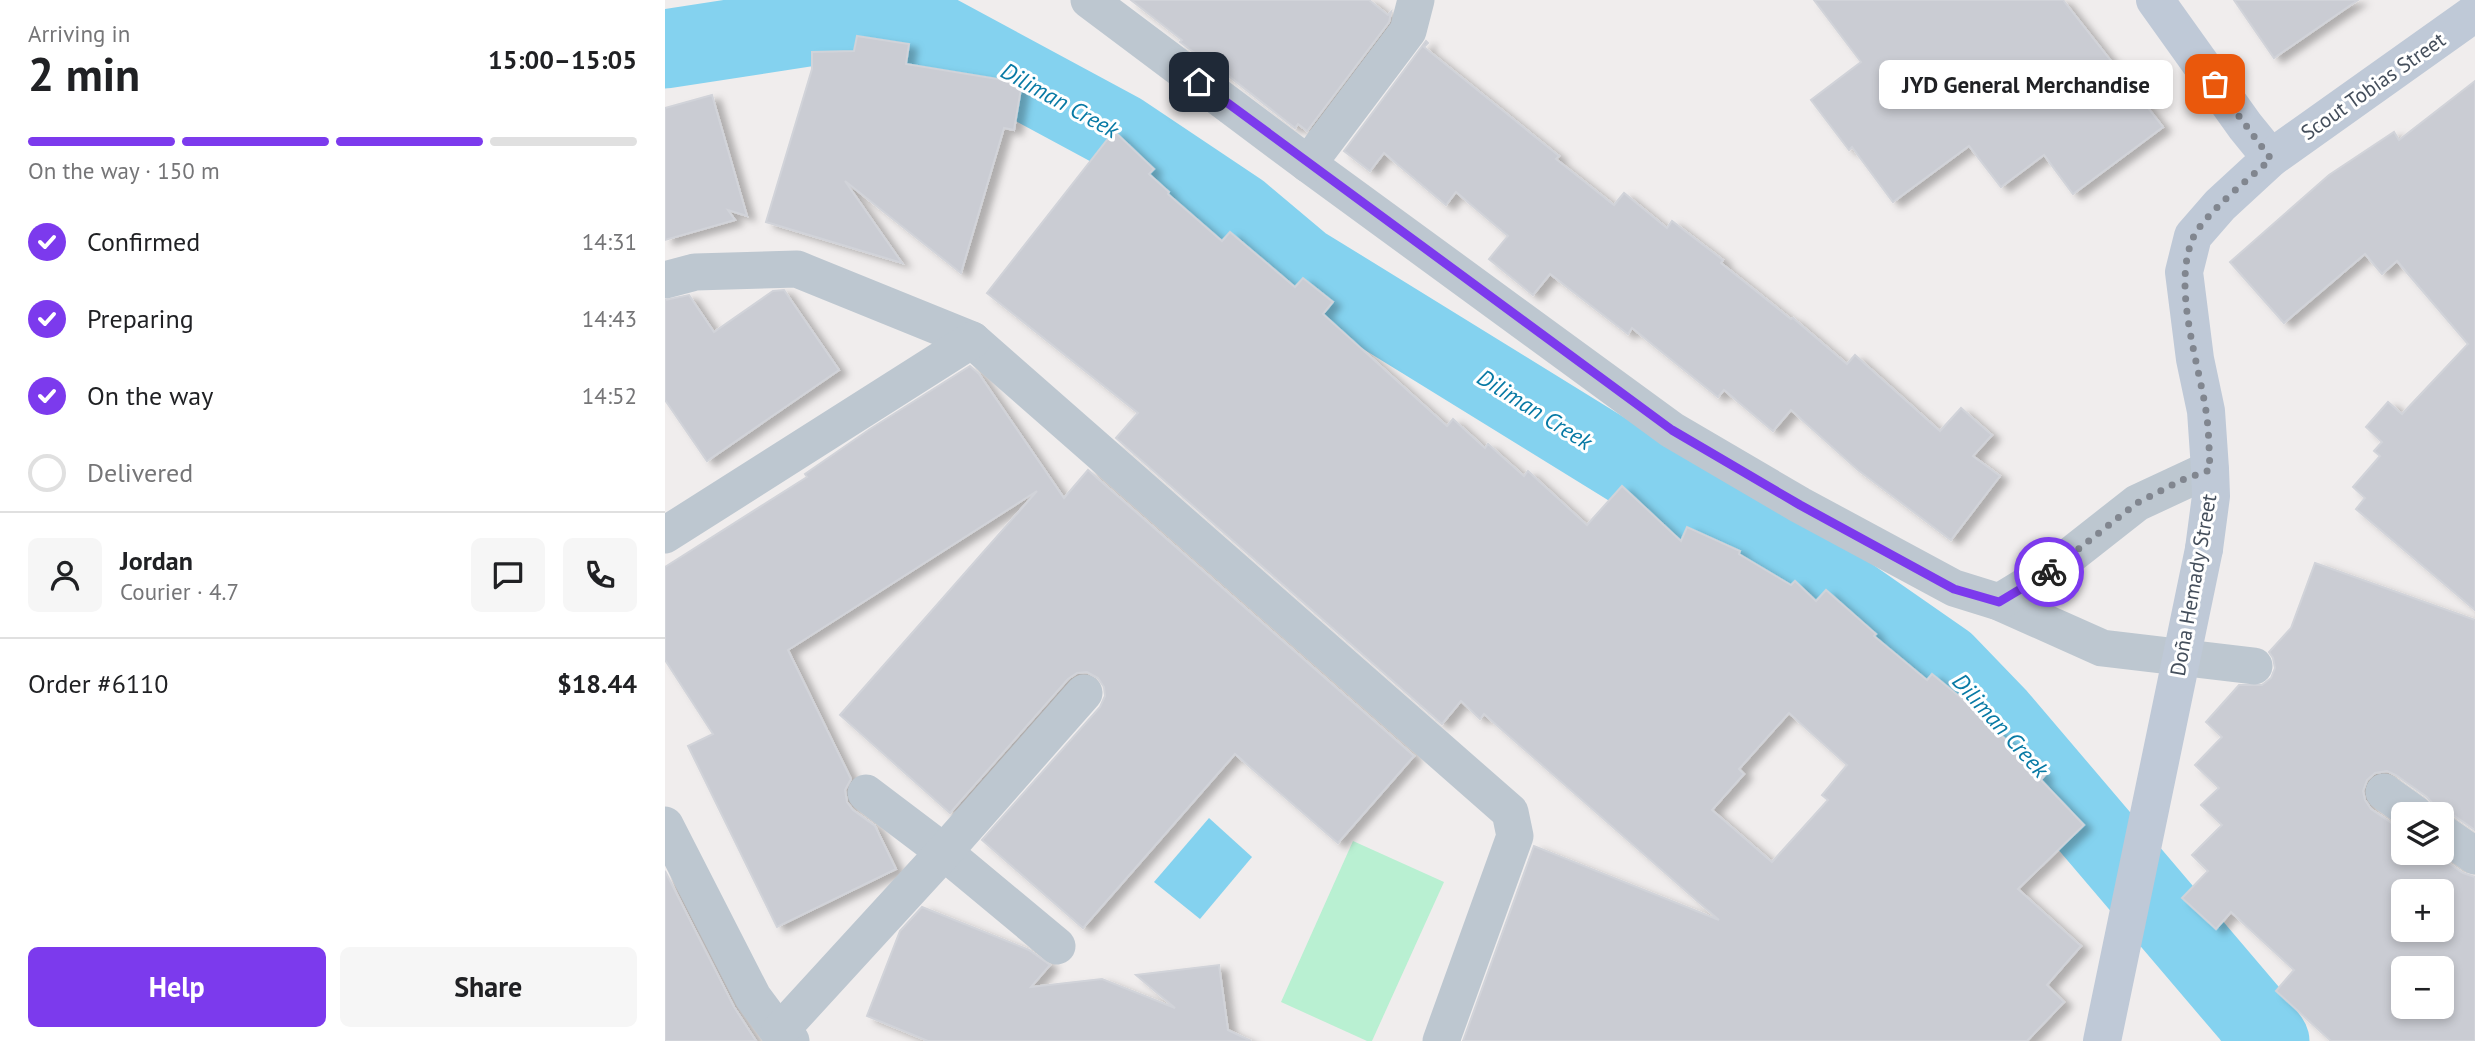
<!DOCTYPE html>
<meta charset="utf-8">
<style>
:root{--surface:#fff;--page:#f6f6f6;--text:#202124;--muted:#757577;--line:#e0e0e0;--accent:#7c3aed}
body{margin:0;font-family:"PT Sans",sans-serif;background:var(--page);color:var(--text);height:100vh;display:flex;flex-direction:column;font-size:26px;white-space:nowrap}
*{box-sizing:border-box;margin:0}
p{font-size:23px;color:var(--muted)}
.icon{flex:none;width:38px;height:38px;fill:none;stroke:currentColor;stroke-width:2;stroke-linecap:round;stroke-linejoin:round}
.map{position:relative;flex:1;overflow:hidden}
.panel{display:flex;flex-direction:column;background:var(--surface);width:665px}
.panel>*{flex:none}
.fabs{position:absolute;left:1726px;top:802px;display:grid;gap:14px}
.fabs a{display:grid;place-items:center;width:63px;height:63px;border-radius:10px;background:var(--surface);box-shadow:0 4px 10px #0003;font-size:35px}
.pin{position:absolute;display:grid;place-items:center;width:60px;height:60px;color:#fff;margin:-30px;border-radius:14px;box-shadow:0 4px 10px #0006}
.courier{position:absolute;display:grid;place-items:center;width:70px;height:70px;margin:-35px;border:5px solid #7c3aed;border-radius:50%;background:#fff;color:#222;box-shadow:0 2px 9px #0007}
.bubble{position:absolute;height:49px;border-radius:10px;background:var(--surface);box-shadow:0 4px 10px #0003;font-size:23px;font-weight:700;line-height:49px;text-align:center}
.overview em{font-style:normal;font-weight:700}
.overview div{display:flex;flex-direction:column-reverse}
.overview{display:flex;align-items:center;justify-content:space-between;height:119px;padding:0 28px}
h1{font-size:46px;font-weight:700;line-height:52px}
.bar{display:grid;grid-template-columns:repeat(4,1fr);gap:10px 7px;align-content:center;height:84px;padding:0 28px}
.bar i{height:9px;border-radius:5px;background:var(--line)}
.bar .selected{background:var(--accent)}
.bar p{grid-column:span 4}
.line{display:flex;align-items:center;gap:18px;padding:0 28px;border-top:2px solid var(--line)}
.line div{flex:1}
.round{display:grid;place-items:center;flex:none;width:74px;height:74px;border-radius:10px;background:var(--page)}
ol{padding:0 28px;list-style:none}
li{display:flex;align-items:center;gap:21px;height:77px}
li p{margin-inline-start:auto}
li .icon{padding:7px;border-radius:50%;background:var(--accent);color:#fff;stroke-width:4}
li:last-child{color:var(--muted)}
li i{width:38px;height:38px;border:4px solid var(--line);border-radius:50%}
.action{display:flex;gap:14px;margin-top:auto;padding:14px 28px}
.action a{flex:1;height:80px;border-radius:10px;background:var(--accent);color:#fff;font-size:28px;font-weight:700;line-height:80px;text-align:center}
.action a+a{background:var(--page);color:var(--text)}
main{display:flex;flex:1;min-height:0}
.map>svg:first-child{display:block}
.green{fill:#b9f0d2}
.water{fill:#84d2ef}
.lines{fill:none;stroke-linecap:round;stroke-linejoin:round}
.river{stroke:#84d2ef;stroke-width:79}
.building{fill:#caccd3;stroke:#d1d3d9;stroke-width:2;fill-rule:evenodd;filter:url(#shadow)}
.street{stroke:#bdc7d0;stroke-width:37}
.secondary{stroke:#bfc9d7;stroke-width:38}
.secondary-bridge{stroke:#bfc9d7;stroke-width:38}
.done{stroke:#81868f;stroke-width:7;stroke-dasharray:0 12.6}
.route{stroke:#7c3aed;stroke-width:9}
.labels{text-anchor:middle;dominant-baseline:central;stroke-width:6;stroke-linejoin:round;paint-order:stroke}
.street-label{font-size:21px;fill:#454f5c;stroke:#fff}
.water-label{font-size:23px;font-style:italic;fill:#087aa5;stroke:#fff}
</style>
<main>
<section class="panel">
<div class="overview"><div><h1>2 min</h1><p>Arriving in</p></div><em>15:00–15:05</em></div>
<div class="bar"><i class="selected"></i><i class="selected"></i><i class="selected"></i><i></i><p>On the way · 150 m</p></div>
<ol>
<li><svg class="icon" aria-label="check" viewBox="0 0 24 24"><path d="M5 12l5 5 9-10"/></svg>Confirmed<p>14:31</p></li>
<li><svg class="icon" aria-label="check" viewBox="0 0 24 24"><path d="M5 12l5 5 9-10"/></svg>Preparing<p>14:43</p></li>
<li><svg class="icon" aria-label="check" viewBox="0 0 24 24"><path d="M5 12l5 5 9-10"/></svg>On the way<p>14:52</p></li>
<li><i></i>Delivered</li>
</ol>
<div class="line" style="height:126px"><a class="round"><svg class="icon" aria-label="person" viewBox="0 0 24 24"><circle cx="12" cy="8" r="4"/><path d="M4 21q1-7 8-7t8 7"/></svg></a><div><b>Jordan</b><p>Courier · 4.7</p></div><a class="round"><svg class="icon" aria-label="chat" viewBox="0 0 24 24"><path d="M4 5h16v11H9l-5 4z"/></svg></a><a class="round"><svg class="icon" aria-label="phone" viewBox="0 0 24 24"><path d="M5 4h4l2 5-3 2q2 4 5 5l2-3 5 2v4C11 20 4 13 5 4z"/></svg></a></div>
<div class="line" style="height:91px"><div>Order #6110</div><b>$18.44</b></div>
<div class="action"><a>Help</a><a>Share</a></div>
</section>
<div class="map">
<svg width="1810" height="1041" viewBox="0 0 1810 1041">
<defs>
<filter id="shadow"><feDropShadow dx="8" dy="4.5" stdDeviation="3.5" flood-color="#0004"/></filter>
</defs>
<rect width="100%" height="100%" fill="#f0eded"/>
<polygon class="green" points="688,841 779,882 707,1041 702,1041 616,1002"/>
<polygon class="water" points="544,818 587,857 535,919 489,882"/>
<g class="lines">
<polyline class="river" points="0,49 162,24 267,31 456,133 574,212 637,265 984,479 1119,551 1280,663 1333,718 1586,1015 1605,1041"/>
</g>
<g class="building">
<polygon points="466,0 704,0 723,15 726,12 724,22 642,131 633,124 630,128 547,63 545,64 523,48 515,42 517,40"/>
<polygon points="1149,0 1398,0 1498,127 1408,194 1379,155 1336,187 1304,146 1228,202 1187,147 1184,150 1146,100 1196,62"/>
<polygon points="1569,0 1693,0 1609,58"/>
<polygon points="192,36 244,44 241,64 357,83 349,130 339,128 296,273 180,181 237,263 101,222 147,69 147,52 189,51"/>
<polygon points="761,41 763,43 759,47 894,156 891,159 949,205 959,193 1002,228 1007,221 1058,260 1056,263 1126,319 1128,318 1182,364 1190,355 1275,431 1296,408 1327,435 1308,456 1335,476 1286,540 1193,470 1126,410 1108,431 1059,390 1053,397 967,328 963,334 885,274 868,295 824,259 843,236 791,192 781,205 719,153 705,171 679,151"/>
<polygon points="1810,81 1810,610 1691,509 1700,498 1688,487 1715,456 1709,451 1717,442 1701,427 1723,402 1737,414 1803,344 1732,261 1717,274 1700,254 1619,323 1565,262 1664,175 1729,132 1734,140"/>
<polygon points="47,95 82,216 63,210 70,220 0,240 0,108"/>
<path d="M449,131l40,38 -5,5 20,18 -1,2 54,47 8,-9 65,55 8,-9 30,24 -10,12 124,112 6,-7 32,29 3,-4 36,32 4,-5 59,54 35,-39 59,55 6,-14 53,24 -1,3 52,31 4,-4 21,20 10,-11 50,44 -2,2 53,44 5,-6 62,51 -2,2 53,48 -4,5 43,45 -66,64 63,57 -34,39 17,17 -37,39h-564l71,-195 185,74 -235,-206 -4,5 -19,-18 -19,23 -326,-286 22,-25 -151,-120zM1124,713l58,52 -25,30 6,5 -56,62 -60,-52 32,-36 -5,-5z"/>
<polygon points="119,290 174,370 42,461 0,400 0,300 24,295 49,332 108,291"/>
<polygon points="305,366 314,374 399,498 423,470 749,756 673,843 570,754 418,928 317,840 435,707 440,696 439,687 433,678 422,672 412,673 403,679 285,813 175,715 372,491 123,650 186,779 180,790 182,802 188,810 210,826 231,869 112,927 23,746 48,734 0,660 0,567 142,477 140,474 205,429"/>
<path d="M1650,563l160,57v210l-22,-15 -9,-4 -9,1 -1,-7 -7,-8 -31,-22 -9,-4 -12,2 -8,7 -4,11 2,9 6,9 32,22v21h30l30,21 12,4v164h-144l-55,-50 18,-21 -63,-58 -15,17 -34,-31 26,-27 -16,-16 30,-30 -21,-20 18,-17 -24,-23 27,-28 -16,-15 33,-37h23l9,-7 4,-10 -2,-10 -4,-6 22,-24zM1738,891h38v38h-38zM1738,968h38v38h-38z"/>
<polygon points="0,871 69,1007 91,1041 0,1041"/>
<polygon points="257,907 364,950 385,965 366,987 437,979 510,1008 471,975 554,965 563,1030 586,1041 263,1041 202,1016 235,931"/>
</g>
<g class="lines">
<g class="street">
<polyline points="424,0 643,164 1007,430 1135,505 1289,588 1334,602 1437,648 1589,666"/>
<polyline points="643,164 743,31 751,0"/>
<polyline points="0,280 30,272 132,269 307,340 845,812 850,836 776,1041"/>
<polyline points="0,535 307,340"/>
<polyline points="1334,602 1388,569 1472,503 1545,469"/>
<polyline points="1719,792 1750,814"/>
<polyline points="201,793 279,852 392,946"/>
<polyline points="0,825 88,997 114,1032 126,1041"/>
<polyline points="1776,832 1810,856"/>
<polyline points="114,1032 279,852 419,693"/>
</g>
<g class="secondary">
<polyline points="1490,0 1580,126 1606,158"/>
<polyline points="1539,549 1546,496 1545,469 1541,411 1530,359 1519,272 1528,236 1555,205 1606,158 1810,13"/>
</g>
<polyline class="secondary-bridge" points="1437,1041 1539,549"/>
</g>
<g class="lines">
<path class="done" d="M1384,572l88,-69 45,-23 28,-10c-1,-20 -1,-40 -4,-59 -8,-51 -34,-125 -13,-173 9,-22 60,-63 78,-79l-56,-75"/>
<polyline class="route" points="534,82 1007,430 1135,505 1289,589 1334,602 1384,572"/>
</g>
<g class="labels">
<g class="street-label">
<text transform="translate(1708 86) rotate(-35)">Scout Tobias Street</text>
<text transform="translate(1528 585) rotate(-80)">Doña Hemady Street</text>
</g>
<g class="water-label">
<text transform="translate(395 100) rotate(29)">Diliman Creek</text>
<text transform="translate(870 409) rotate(32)">Diliman Creek</text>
<text transform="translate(1336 725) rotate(48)">Diliman Creek</text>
</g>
</g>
</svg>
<div class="fabs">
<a><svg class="icon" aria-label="layers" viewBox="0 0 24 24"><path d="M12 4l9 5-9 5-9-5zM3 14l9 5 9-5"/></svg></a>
<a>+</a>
<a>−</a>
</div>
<div class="pin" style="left:1550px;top:84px;background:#ea580c"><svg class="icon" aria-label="bag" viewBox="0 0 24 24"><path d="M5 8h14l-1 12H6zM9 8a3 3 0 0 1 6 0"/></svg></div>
<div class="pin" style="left:534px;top:82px;background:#1f2937"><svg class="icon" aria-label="home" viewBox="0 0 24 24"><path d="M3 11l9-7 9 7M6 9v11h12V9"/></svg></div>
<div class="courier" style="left:1384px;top:572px"><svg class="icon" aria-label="bike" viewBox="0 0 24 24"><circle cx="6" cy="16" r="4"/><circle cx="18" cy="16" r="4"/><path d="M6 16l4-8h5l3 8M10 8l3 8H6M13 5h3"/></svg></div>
<div class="bubble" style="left:1214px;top:60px;width:294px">JYD General Merchandise</div>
</div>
</main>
